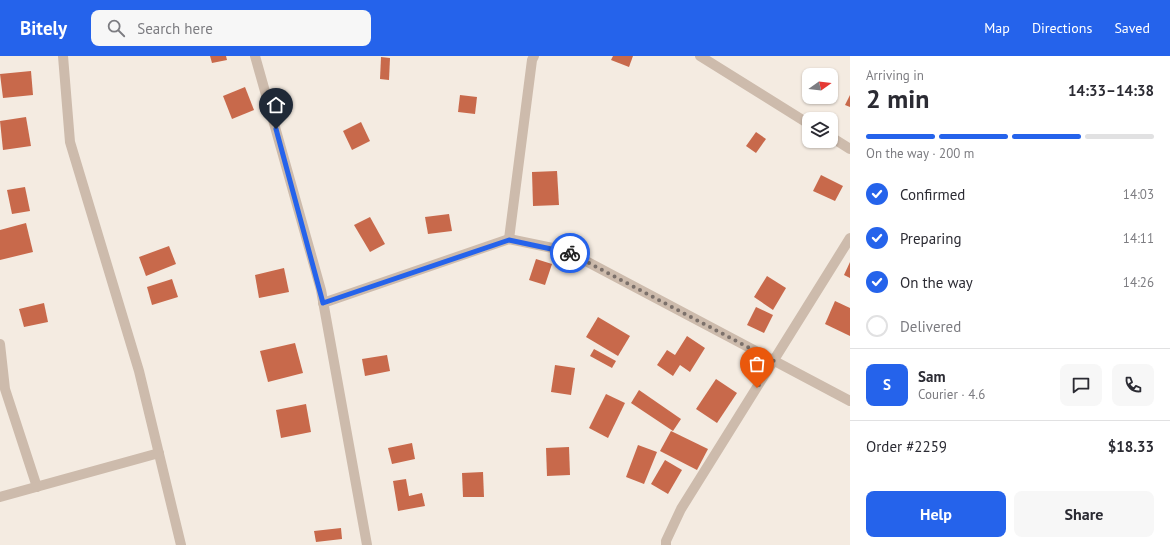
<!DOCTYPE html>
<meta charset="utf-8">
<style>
:root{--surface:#fff;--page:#f7f7f7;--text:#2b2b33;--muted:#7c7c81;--line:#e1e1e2;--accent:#2563eb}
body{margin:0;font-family:"PT Sans",sans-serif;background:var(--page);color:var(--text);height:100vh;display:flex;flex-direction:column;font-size:15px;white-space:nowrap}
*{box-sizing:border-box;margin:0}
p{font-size:13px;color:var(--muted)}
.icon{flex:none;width:22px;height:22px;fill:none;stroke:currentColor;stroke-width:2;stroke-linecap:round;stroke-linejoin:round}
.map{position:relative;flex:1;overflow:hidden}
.sheet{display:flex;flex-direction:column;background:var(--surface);width:320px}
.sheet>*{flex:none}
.needle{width:26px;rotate:76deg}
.fabs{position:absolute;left:802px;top:12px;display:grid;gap:8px}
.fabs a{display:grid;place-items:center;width:36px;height:36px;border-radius:8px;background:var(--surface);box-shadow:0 1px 3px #0004;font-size:20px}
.pin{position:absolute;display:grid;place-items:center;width:34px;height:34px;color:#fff;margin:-41px -17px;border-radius:50% 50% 50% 0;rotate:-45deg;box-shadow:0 0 4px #0007}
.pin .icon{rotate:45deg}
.courier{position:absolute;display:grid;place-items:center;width:40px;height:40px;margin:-20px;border:3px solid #2563eb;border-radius:50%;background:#fff;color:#222;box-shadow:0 1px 5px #0007}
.head em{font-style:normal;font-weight:800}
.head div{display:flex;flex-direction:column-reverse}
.head{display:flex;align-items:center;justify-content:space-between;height:68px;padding:0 16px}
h1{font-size:26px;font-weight:800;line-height:30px}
.bar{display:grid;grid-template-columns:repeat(4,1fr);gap:6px 4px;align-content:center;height:48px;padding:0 16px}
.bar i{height:5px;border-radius:3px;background:var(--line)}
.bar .active{background:var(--accent)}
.bar p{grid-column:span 4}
.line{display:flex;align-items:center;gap:10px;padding:0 16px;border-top:1px solid var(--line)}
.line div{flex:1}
.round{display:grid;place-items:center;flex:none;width:42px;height:42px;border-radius:8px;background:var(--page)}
ol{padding:0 16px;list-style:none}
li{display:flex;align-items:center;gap:12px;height:44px}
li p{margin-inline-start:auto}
li .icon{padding:4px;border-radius:50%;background:var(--accent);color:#fff;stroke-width:4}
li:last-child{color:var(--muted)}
li i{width:22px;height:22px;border:2px solid var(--line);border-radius:50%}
.action{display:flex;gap:8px;margin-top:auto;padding:8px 16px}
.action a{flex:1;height:46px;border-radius:8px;background:var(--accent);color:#fff;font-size:16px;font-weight:800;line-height:46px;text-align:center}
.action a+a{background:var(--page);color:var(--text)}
header{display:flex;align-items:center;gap:24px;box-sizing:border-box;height:56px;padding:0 20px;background:var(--accent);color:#fff}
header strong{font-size:19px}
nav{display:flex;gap:22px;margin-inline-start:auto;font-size:14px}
.search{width:280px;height:36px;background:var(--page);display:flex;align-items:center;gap:10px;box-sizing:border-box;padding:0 14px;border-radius:8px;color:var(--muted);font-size:15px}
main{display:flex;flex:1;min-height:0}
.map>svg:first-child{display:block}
.building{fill:#c8694b}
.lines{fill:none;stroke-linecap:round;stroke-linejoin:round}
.minor{stroke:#cdbbac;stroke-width:10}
.done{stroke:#7c716b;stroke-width:4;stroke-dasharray:0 7.2}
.route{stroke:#2563eb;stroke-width:5}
</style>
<header>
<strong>Bitely</strong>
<div class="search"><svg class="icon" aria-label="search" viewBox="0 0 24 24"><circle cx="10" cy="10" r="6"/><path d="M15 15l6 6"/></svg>Search here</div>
<nav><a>Map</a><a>Directions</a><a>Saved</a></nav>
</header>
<main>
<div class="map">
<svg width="850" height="489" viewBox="0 0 850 489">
<rect width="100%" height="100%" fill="#f4ebe1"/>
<g class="building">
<polygon points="210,0 226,0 227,4 212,7"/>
<polygon points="613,0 633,0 629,11 611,4"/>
<polygon points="381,1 390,2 389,24 380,23"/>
<polygon points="31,15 33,39 3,42 0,18"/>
<polygon points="245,31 254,54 232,63 223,40"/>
<polygon points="460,39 477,41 475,58 458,56"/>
<polygon points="850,39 850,51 845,49"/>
<polygon points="26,61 31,90 3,94 0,65"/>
<polygon points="361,66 370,85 352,94 343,75"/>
<polygon points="756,76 766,83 756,97 746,90"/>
<polygon points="557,115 559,149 533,150 532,116"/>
<polygon points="821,119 843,130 835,145 813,135"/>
<polygon points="25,131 30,155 12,158 7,134"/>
<polygon points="449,158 452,175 428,178 425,161"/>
<polygon points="370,161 385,188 370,196 354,169"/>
<polygon points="26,167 33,196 0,204 0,174"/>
<polygon points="169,190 176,208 146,220 139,201"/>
<polygon points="536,203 552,208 545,229 529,224"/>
<polygon points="850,206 850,222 844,219"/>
<polygon points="284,212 289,236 259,242 255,219"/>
<polygon points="767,220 786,232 773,254 754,241"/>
<polygon points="172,223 178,241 152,249 147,231"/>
<polygon points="835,245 850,252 850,280 825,268"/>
<polygon points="44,247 48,266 24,271 19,253"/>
<polygon points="756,251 773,259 764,277 747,269"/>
<polygon points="598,261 630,280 618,300 586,281"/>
<polygon points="687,280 705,292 690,316 680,309 673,320 657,309 667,294 675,299"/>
<polygon points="295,287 303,317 268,326 260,295"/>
<polygon points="594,293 616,305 612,312 590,300"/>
<polygon points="387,299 390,315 365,320 362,303"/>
<polygon points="555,309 575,312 571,339 551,336"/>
<polygon points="716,323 737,337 717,367 696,353"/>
<polygon points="639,334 681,363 673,375 631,347"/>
<polygon points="606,338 625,347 608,382 589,372"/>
<polygon points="306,348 311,376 281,382 276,354"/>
<polygon points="671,375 708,393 697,414 660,395"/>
<polygon points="412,387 415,403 392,408 388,392"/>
<polygon points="638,389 657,396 644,428 626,421"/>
<polygon points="569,391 570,419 547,420 546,392"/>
<polygon points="665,404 682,414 668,438 651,428"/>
<polygon points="483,416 484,441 463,441 462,417"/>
<polygon points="406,423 409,440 422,437 425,450 398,455 393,425"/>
<polygon points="341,472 342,483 316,486 314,475"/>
</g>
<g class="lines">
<g class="minor">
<polyline points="63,0 70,86 139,315 181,489"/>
<polyline points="255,0 321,234 367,489"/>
<polyline points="700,0 809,68"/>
<polyline points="831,81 850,93"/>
<polyline points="509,183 532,4 534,0"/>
<polyline points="323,247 509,183 567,195 850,345"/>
<polyline points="0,288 5,333 37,431"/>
<polyline points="0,441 159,397"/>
<polyline points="666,489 666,485 681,453 850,182"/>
</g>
</g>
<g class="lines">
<polyline class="done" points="570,197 774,305 757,332"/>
<polyline class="route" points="276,73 323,247 509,184 570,197"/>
</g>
</svg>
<div class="fabs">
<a><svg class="needle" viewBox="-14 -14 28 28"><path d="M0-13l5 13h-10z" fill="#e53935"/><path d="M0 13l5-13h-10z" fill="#7c7c81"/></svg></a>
<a><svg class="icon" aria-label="layers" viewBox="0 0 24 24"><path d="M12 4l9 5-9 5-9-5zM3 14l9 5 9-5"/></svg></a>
</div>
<div class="pin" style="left:757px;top:332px;background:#ea580c"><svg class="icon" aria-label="bag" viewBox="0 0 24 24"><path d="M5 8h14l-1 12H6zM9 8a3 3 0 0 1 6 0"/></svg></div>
<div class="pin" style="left:276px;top:73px;background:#1f2937"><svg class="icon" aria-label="home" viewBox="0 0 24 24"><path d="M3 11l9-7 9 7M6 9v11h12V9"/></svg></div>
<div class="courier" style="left:570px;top:197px"><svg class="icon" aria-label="bike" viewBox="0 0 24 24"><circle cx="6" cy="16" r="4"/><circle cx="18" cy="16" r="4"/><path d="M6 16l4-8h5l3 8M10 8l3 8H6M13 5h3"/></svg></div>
</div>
<section class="sheet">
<div class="head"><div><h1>2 min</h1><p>Arriving in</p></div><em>14:33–14:38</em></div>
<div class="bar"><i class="active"></i><i class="active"></i><i class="active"></i><i></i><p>On the way · 200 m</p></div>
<ol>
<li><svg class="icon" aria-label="check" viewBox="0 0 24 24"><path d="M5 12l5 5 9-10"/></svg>Confirmed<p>14:03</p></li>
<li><svg class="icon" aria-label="check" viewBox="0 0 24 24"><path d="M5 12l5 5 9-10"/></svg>Preparing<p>14:11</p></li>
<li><svg class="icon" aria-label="check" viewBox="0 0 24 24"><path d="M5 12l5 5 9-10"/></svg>On the way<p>14:26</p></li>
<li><i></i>Delivered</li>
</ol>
<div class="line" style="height:72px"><b class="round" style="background:var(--accent);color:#fff">S</b><div><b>Sam</b><p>Courier · 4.6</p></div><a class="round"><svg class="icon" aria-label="chat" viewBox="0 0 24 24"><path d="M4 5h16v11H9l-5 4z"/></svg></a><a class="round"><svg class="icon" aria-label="phone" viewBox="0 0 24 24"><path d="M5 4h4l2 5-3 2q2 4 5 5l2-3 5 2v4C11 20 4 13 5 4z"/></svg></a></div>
<div class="line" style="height:52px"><div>Order #2259</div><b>$18.33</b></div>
<div class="action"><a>Help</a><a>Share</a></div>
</section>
</main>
